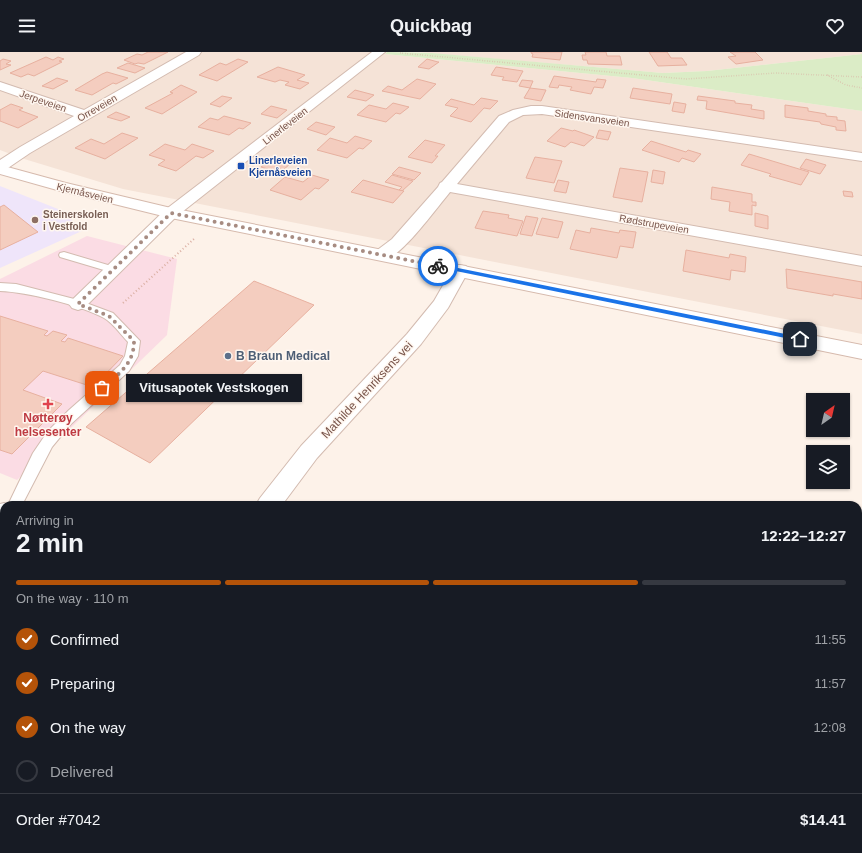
<!DOCTYPE html>
<meta charset="utf-8">
<style>
:root{--surface:#171b24;--page:#242831;--text:#f1f3f6;--muted:#9ea1a6;--line:#363941;--accent:#b45309}
body{margin:0;font-family:Arial,sans-serif;background:var(--page);color:var(--text);height:100vh;display:flex;flex-direction:column;font-size:15px;white-space:nowrap}
*{box-sizing:border-box;margin:0}
p{font-size:13px;color:var(--muted)}
.icon{flex:none;width:22px;height:22px;fill:none;stroke:currentColor;stroke-width:2;stroke-linecap:round;stroke-linejoin:round}
.map{position:relative;flex:1;overflow:hidden}
.details{position:absolute;left:0px;top:449px;width:862px;height:352px;display:flex;flex-direction:column;background:var(--surface);border-radius:12px 12px 0 0;box-shadow:0 1px 3px #0004}
.details>*{flex:none}
.needle{width:26px;rotate:34deg}
.buttons{position:absolute;left:806px;top:341px;display:grid;gap:8px}
.buttons a{display:grid;place-items:center;width:44px;height:44px;border-radius:0px;background:var(--surface);box-shadow:0 1px 3px #0004;font-size:20px}
.pin{position:absolute;display:grid;place-items:center;width:34px;height:34px;color:#fff;margin:-17px;border-radius:8px;box-shadow:0 2px 6px #0006}
.courier{position:absolute;display:grid;place-items:center;width:40px;height:40px;margin:-20px;border:3px solid #1a73e8;border-radius:50%;background:#fff;color:#222;box-shadow:0 1px 5px #0007}
.bubble{position:absolute;height:28px;border-radius:0px;background:var(--surface);box-shadow:0 1px 3px #0004;font-size:13px;font-weight:700;line-height:28px;text-align:center}
.summary em{font-style:normal;font-weight:700}
.summary div{display:flex;flex-direction:column-reverse}
.summary{display:flex;align-items:center;justify-content:space-between;height:68px;padding:0 16px}
h1{font-size:26px;font-weight:700;line-height:30px}
.bar{display:grid;grid-template-columns:repeat(4,1fr);gap:6px 4px;align-content:center;height:48px;padding:0 16px}
.bar i{height:5px;border-radius:3px;background:var(--line)}
.bar .selected{background:var(--accent)}
.bar p{grid-column:span 4}
.line{display:flex;align-items:center;gap:10px;padding:0 16px;border-top:1px solid var(--line)}
.line div{flex:1}
ol{padding:0 16px;list-style:none}
li{display:flex;align-items:center;gap:12px;height:44px}
li p{margin-inline-start:auto}
li .icon{padding:4px;border-radius:50%;background:var(--accent);color:#fff;stroke-width:4}
li:last-child{color:var(--muted)}
li i{width:22px;height:22px;border:2px solid var(--line);border-radius:50%}
header{display:flex;justify-content:space-between;align-items:center;height:52px;padding:0 16px;background:var(--surface);font-size:18px;font-weight:700}
.map>svg:first-child{display:block}
.residential{fill:#f5e3d7}
.education{fill:#efe5fa}
.medical{fill:#fbdce4}
.green{fill:#dbecc6}
.building{fill:#f4cdbf;stroke:#e7b09f}
.lines{fill:none;stroke-linecap:round;stroke-linejoin:round}
.service-casing{stroke:#d3bbb0;stroke-width:2}
.minor-casing{stroke:#d3bbb0;stroke-width:2}
.secondary-casing{stroke:#d6baad;stroke-width:2}
.path-far2{stroke:#daafa2;stroke-width:1.5;stroke-dasharray:0.5 2;stroke-linecap:butt}
.path-far1{stroke:#daafa2;stroke-width:2;stroke-dasharray:1 2.5;stroke-linecap:butt}
.path{stroke:#daafa2;stroke-width:3;stroke-dasharray:1.5 4;stroke-linecap:butt}
.service{fill:#fff;fill-rule:evenodd}
.minor{fill:#fff;fill-rule:evenodd}
.secondary{fill:#fff;fill-rule:evenodd}
.route{fill:#1a73e8}
.done{stroke:#a78c82;stroke-width:4;stroke-dasharray:0 7.2}
.transit-dot{fill:#1a4fb4;stroke:#fff7f0;stroke-width:1.5}
.education-dot{fill:#8d6e63;stroke:#fff7f0;stroke-width:1.5}
.service-dot{fill:#5c6f8a;stroke:#fff7f0;stroke-width:1.5}
.health-dot{fill:#e0444e;stroke:#fff7f0;stroke-width:1.5}
.labels{text-anchor:middle;dominant-baseline:central;stroke-width:3;stroke-linejoin:round;paint-order:stroke}
.far-street-label{font-size:10px;fill:#79554b;stroke:#fff7f0}
.far-transit-label{font-size:10px;font-weight:bold;fill:#164399;stroke:#fff7f0;text-anchor:start}
.far-education-label{font-size:10px;font-weight:bold;fill:#785e54;stroke:#fff7f0;text-anchor:start}
.service-label{font-size:12px;font-weight:bold;fill:#4e5e75;stroke:#fff7f0;text-anchor:start}
.street-label{font-size:12px;fill:#79554b;stroke:#fff7f0}
.health-label{font-size:12px;font-weight:bold;fill:#be3a42;stroke:#fff7f0}
</style>
<header><svg class="icon" aria-label="menu" viewBox="0 0 24 24"><path d="M4 6h16M4 12h16M4 18h16"/></svg>Quickbag<svg class="icon" aria-label="heart" viewBox="0 0 24 24"><path d="M12 20l-8-8c-3-5 5-10 8-4 3-6 11-1 8 4z"/></svg></header>
<div class="map">
<svg width="862" height="801" viewBox="0 0 862 801">
<rect width="100%" height="100%" fill="#fdf2e9"/>
<g class="residential">
<polygon points="0,0 387,0 385,2 632,26 862,59 862,282 123,137 21,106 0,98"/>
<polygon points="417,0 862,0 862,2 707,19 663,21"/>
</g>
<polygon class="education" points="0,134 58,157 84,178 0,216"/>
<polygon class="medical" points="87,184 177,207 167,283 17,428 0,421 0,227"/>
<polygon class="green" points="387,0 432,1 663,21 707,19 862,2 862,59 632,26 385,2"/>
<g class="building">
<polygon points="148,0 168,0 144,12 138,11 135,12 124,8 137,2 142,3"/>
<polygon points="531,0 562,0 560,8 532,5 533,2 531,1"/>
<polygon points="585,0 606,0 607,4 620,4 622,13 588,12 587,8 583,8 582,3 586,3"/>
<polygon points="649,0 667,0 671,6 682,6 687,13 658,14"/>
<polygon points="730,0 755,0 763,8 736,12 728,5 736,4"/>
<polygon points="46,5 53,8 58,5 64,7 59,9 62,10 34,24 28,22 21,25 10,21"/>
<polygon points="3,7 11,9 6,12 11,13 0,18 0,9"/>
<polygon points="238,7 248,10 217,29 199,23 220,11 226,13"/>
<polygon points="427,7 438,10 439,10 429,17 418,15"/>
<polygon points="128,11 145,16 135,21 117,16"/>
<polygon points="278,15 305,23 297,28 309,31 300,37 285,33 289,30 280,28 275,30 257,25"/>
<polygon points="496,15 523,19 517,30 502,28 504,25 491,23"/>
<polygon points="107,20 128,26 116,32 113,31 92,43 75,38 102,22"/>
<polygon points="554,24 596,30 597,27 606,28 603,36 594,35 591,42 570,38 572,35 559,33 558,36 549,35"/>
<polygon points="57,26 68,29 53,37 42,34"/>
<polygon points="417,27 436,32 420,47 382,39 388,34 402,38"/>
<polygon points="522,28 533,29 530,36 519,34"/>
<polygon points="181,33 197,40 162,62 145,56 173,41 170,40"/>
<polygon points="530,36 546,38 541,49 524,46"/>
<polygon points="633,36 672,42 670,52 630,46"/>
<polygon points="355,38 374,43 366,49 347,45"/>
<polygon points="222,44 232,46 220,55 210,52"/>
<polygon points="698,44 735,49 735,51 752,53 751,57 764,59 764,67 706,57 707,49 697,48"/>
<polygon points="481,46 498,49 490,57 484,56 471,70 450,64 458,56 445,53 451,47 474,53"/>
<polygon points="674,50 686,52 684,61 672,59"/>
<polygon points="393,51 409,55 400,62 396,61 386,70 357,63 369,53 386,57"/>
<polygon points="11,52 23,56 19,58 38,65 18,76 0,69 0,58"/>
<polygon points="785,53 808,56 808,59 826,62 826,64 837,65 837,68 845,69 846,79 836,78 836,75 821,72 820,70 785,65"/>
<polygon points="271,54 287,58 277,66 261,62"/>
<polygon points="116,60 130,65 121,69 107,65"/>
<polygon points="224,64 251,71 243,77 239,76 229,83 198,75 210,66 218,68"/>
<polygon points="316,70 335,75 326,83 307,77"/>
<polygon points="561,76 573,79 574,78 594,85 584,94 571,90 565,95 547,89"/>
<polygon points="599,78 611,80 608,88 596,86"/>
<polygon points="122,81 138,86 105,107 75,96 91,87 104,92"/>
<polygon points="355,84 372,89 363,97 359,96 347,106 317,98 330,86 347,91"/>
<polygon points="425,88 445,93 435,104 438,104 432,111 408,105"/>
<polygon points="651,89 686,100 688,98 701,102 694,110 682,106 679,110 642,98"/>
<polygon points="165,92 185,98 192,92 214,99 203,106 196,104 176,119 158,113 165,108 149,103"/>
<polygon points="749,102 809,120 801,133 769,124 771,122 741,113"/>
<polygon points="535,105 562,109 554,131 526,126"/>
<polygon points="273,106 291,111 282,119 277,117 275,119 261,115"/>
<polygon points="806,107 826,113 820,122 800,116"/>
<polygon points="399,115 421,121 414,128 392,122"/>
<polygon points="620,116 648,120 642,150 613,145"/>
<polygon points="653,118 665,120 663,132 651,130"/>
<polygon points="312,123 329,128 319,137 315,136 301,148 270,138 285,125 303,130"/>
<polygon points="392,123 413,129 402,139 399,138 402,135 385,130"/>
<polygon points="363,128 399,138 404,139 393,151 351,140"/>
<polygon points="558,128 569,130 566,141 554,139"/>
<polygon points="712,135 752,142 752,150 756,150 756,154 752,153 752,163 729,159 730,150 711,147"/>
<polygon points="843,139 852,140 853,145 844,144"/>
<polygon points="4,153 38,180 0,198 0,155"/>
<polygon points="483,159 509,163 508,166 523,169 517,184 475,176"/>
<polygon points="755,161 768,164 768,177 755,174"/>
<polygon points="526,164 538,166 532,184 520,182"/>
<polygon points="542,166 563,170 558,186 536,182"/>
<polygon points="591,176 619,181 620,178 636,180 633,196 620,194 617,206 570,197 576,178 590,181"/>
<polygon points="686,198 729,206 730,202 746,205 745,220 731,218 730,228 683,219"/>
<polygon points="786,217 862,230 862,247 833,242 833,244 787,236"/>
<polygon points="254,229 314,253 150,411 86,375"/>
<polygon points="0,264 48,279 44,283 47,284 53,279 67,283 61,289 65,290 68,286 123,304 93,335 43,319 23,338 62,352 12,402 0,398"/>
<polygon points="0,501 4,504 4,542 2,544 0,543"/>
</g>
<g class="lines">
<defs>
<g id="service">
<polygon points="64,200 118,216 120,218 118,220 114,221 60,205 59,203 60,201"/>
<path d="M0,231l16,1 62,16 35,13 27,28 -2,15 -9,15 -58,53 -19,23 -30,58h-14l25,-52 15,-22 21,-21 51,-45 5,-9 3,-14c-7,-7 -15,-19 -24,-24 -24,-13 -77,-26 -104,-27z"/>
</g>
<g id="minor">
<polygon points="186,0 201,0 199,3 30,101 5,118 0,119 0,108 20,95 74,64 0,38 0,30 84,58"/>
<polygon points="372,0 385,0 177,164 84,256 78,258 72,256 69,252 72,248 165,158"/>
<path d="M531,54h11l320,47v8l-320,-47 -19,1 -14,7 -52,62 405,72v10l-412,-74c-14,17 -43,57 -62,67 -4,2 -8,1 -12,0l-3,-4 3,-4 16,-12 46,-52 2,-4 2,-1 57,-66 14,-6z"/>
<polygon points="460,213 466,214 469,218 448,256 421,292 317,406 282,453 256,453 260,446 301,394 407,282 434,249 454,214"/>
<polygon points="4,451 10,453 4,453 4,472 0,473 0,452"/>
<polygon points="4,552 4,579 0,580 0,553"/>
<polygon points="4,636 4,668 0,669 0,638"/>
<polygon points="4,781 4,797 20,797 18,801 0,801 0,783"/>
</g>
<polygon id="secondary" points="0,113 66,131 171,156 862,293 862,307 171,166 57,138 0,122"/>
</defs>
<use href="#service" class="service-casing"/>
<use href="#minor" class="minor-casing"/>
<use href="#secondary" class="secondary-casing"/>
<g class="path-far2">
<polyline points="400,1 686,27 776,21 862,25"/>
<polyline points="827,23 846,33 862,36"/>
</g>
<polyline class="path-far1" points="123,251 195,186"/>
<polyline class="path" points="0,760 4,755"/>
<use href="#service" class="service"/>
<use href="#minor" class="minor"/>
<use href="#secondary" class="secondary"/>
</g>
<polygon class="route" points="438,212 800,285 803,287 800,289 436,215 435,214"/>
<g class="lines">
<path class="done" d="M102,336c16,-14 32,-23 32,-47l-25,-25 -31,-12 93,-91 267,53"/>
</g>
<rect class="transit-dot" x="237" y="110" width="8" height="8" rx="2"/>
<circle class="education-dot" cx="35" cy="168" r="4"/>
<circle class="service-dot" cx="228" cy="304" r="4"/>
<path class="health-dot" d="M46 346h4v4h4v4h-4v4h-4v-4h-4v-4h4z"/>
<g class="labels">
<g class="far-street-label">
<text transform="translate(43 49) rotate(19)">Jerpeveien</text>
<text transform="translate(97 56) rotate(-30)">Orreveien</text>
<text transform="translate(592 66) rotate(8)">Sidensvansveien</text>
<text transform="translate(285 74) rotate(-38)">Linerleveien</text>
<text transform="translate(85 141) rotate(14)">Kjernåsveien</text>
<text transform="translate(654 172) rotate(10)">Rødstrupeveien</text>
</g>
<g class="far-transit-label">
<text x="249" y="108">Linerleveien<tspan x="249" dy="12">Kjernåsveien</tspan></text>
</g>
<g class="far-education-label">
<text x="43" y="162">Steinerskolen<tspan x="43" dy="12">i Vestfold</tspan></text>
</g>
<g class="service-label">
<text x="236" y="304">B Braun Medical</text>
</g>
<g class="street-label">
<text transform="translate(367 338) rotate(-47)">Mathilde Henriksens vei</text>
</g>
<g class="health-label">
<text x="48" y="366">Nøtterøy<tspan x="48" dy="14">helsesenter</tspan></text>
</g>
</g>
</svg>
<div class="buttons">
<a><svg class="needle" viewBox="-14 -14 28 28"><path d="M0-13l5 13h-10z" fill="#e53935"/><path d="M0 13l5-13h-10z" fill="#9ea1a6"/></svg></a>
<a><svg class="icon" aria-label="layers" viewBox="0 0 24 24"><path d="M12 4l9 5-9 5-9-5zM3 14l9 5 9-5"/></svg></a>
</div>
<div class="pin" style="left:102px;top:336px;background:#ea580c"><svg class="icon" aria-label="bag" viewBox="0 0 24 24"><path d="M5 8h14l-1 12H6zM9 8a3 3 0 0 1 6 0"/></svg></div>
<div class="pin" style="left:800px;top:287px;background:#1f2937"><svg class="icon" aria-label="home" viewBox="0 0 24 24"><path d="M3 11l9-7 9 7M6 9v11h12V9"/></svg></div>
<div class="courier" style="left:438px;top:214px"><svg class="icon" aria-label="bike" viewBox="0 0 24 24"><circle cx="6" cy="16" r="4"/><circle cx="18" cy="16" r="4"/><path d="M6 16l4-8h5l3 8M10 8l3 8H6M13 5h3"/></svg></div>
<div class="bubble" style="left:126px;top:322px;width:176px">Vitusapotek Vestskogen</div>
<section class="details">
<div class="summary"><div><h1>2 min</h1><p>Arriving in</p></div><em>12:22–12:27</em></div>
<div class="bar"><i class="selected"></i><i class="selected"></i><i class="selected"></i><i></i><p>On the way · 110 m</p></div>
<ol>
<li><svg class="icon" aria-label="check" viewBox="0 0 24 24"><path d="M5 12l5 5 9-10"/></svg>Confirmed<p>11:55</p></li>
<li><svg class="icon" aria-label="check" viewBox="0 0 24 24"><path d="M5 12l5 5 9-10"/></svg>Preparing<p>11:57</p></li>
<li><svg class="icon" aria-label="check" viewBox="0 0 24 24"><path d="M5 12l5 5 9-10"/></svg>On the way<p>12:08</p></li>
<li><i></i>Delivered</li>
</ol>
<div class="line" style="height:52px"><div>Order #7042</div><b>$14.41</b></div>
</section>
</div>
